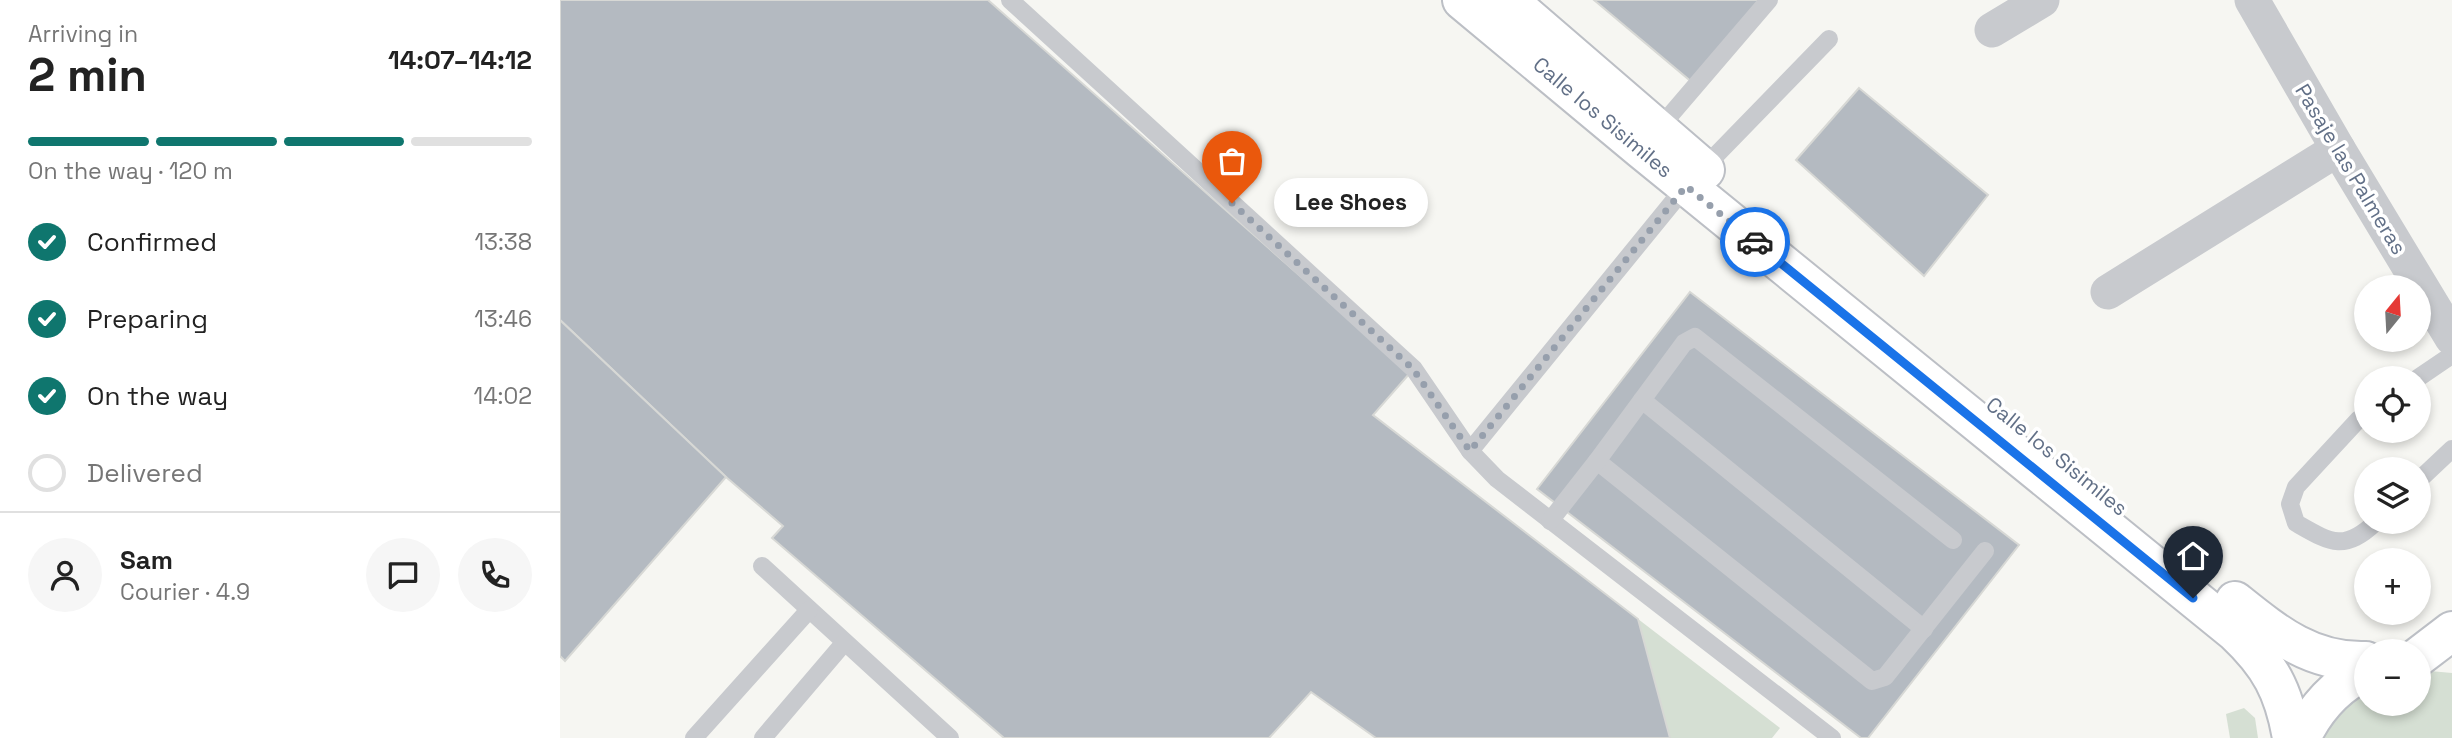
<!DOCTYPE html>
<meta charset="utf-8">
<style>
:root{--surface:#fff;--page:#f6f6f6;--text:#222;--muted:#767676;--line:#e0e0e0;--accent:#0f766e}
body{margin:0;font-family:"Space Grotesk",sans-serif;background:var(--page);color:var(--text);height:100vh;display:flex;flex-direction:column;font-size:26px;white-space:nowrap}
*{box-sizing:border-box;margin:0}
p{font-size:23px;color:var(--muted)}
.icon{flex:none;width:38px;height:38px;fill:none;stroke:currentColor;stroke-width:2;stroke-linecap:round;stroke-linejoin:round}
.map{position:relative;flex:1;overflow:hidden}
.details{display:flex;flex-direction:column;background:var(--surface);width:560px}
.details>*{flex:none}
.needle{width:46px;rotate:18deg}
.fabs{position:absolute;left:1794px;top:275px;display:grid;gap:14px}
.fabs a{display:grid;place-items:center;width:77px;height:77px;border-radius:50%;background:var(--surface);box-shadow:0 4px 10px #0003;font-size:35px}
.pin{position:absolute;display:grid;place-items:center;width:60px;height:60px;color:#fff;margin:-72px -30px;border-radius:50% 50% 50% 0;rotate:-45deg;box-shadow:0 0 7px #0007}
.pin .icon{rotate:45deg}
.courier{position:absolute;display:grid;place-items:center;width:70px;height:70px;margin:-35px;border:5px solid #1a73e8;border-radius:50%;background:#fff;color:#222;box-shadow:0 2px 9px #0007}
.bubble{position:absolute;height:49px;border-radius:24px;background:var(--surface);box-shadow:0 4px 10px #0003;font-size:23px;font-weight:700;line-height:49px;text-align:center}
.headline em{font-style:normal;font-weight:700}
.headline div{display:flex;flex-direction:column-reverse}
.headline{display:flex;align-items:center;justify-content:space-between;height:119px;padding:0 28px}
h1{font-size:46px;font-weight:700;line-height:52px}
.bar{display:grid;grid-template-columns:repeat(4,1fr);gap:10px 7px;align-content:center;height:84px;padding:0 28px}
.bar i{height:9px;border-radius:5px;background:var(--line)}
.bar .selected{background:var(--accent)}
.bar p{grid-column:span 4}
.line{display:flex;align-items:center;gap:18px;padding:0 28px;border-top:2px solid var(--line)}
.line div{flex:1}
.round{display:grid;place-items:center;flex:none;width:74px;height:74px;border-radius:37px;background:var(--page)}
ol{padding:0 28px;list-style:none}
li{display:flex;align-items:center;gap:21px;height:77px}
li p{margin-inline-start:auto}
li .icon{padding:7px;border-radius:50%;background:var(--accent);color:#fff;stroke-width:4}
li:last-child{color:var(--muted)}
li i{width:38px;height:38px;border:4px solid var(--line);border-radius:50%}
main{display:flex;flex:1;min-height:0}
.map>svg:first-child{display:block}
.green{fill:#d5dfd3}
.building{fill:#b4bac1;stroke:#d7d8d5;stroke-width:2}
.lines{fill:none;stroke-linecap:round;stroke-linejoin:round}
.secondary-casing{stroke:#bcbfc5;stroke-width:42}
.lane{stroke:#c8cace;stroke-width:18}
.street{stroke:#c8cace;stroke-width:35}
.secondary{stroke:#fff;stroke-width:38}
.done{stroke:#969fac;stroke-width:7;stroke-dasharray:0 12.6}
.route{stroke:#1a73e8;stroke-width:9}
.labels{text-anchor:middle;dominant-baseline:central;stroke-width:7;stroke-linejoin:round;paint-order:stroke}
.street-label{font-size:21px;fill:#627087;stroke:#fff}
</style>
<main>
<section class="details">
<div class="headline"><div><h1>2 min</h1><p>Arriving in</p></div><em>14:07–14:12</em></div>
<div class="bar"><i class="selected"></i><i class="selected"></i><i class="selected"></i><i></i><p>On the way · 120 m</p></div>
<ol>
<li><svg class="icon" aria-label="check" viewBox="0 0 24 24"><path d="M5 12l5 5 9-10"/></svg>Confirmed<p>13:38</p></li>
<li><svg class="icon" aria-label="check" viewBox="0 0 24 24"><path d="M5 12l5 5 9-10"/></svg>Preparing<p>13:46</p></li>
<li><svg class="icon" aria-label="check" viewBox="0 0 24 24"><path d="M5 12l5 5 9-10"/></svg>On the way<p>14:02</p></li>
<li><i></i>Delivered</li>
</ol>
<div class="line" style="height:126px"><a class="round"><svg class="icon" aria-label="person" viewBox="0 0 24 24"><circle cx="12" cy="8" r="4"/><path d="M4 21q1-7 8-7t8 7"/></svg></a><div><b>Sam</b><p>Courier · 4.9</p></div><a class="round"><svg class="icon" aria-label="chat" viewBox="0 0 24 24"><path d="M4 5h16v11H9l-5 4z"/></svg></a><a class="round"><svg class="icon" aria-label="phone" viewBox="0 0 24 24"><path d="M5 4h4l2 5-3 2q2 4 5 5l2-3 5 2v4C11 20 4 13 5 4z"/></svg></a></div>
</section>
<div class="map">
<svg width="1892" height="738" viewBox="0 0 1892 738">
<rect width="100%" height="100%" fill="#f6f6f2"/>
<g class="green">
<polygon points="1078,619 1220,728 1212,738 1110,738"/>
<polygon points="1859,670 1892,673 1892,738 1759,738 1765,728 1806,686 1806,704 1858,704"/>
<polygon points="1684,708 1695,718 1698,738 1670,738 1666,714"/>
</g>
<g class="building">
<polygon points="0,0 428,0 850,373 813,415 1078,619 1110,738 816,738 751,692 709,738 444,738 212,538 223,526 166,477 0,320"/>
<polygon points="1034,0 1205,0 1133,83"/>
<polygon points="1299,88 1428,195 1364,276 1236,160"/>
<polygon points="1130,292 1459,545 1308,738 1301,738 977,489"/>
<polygon points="0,320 166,477 5,661 0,656"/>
</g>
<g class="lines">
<defs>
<g id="secondary">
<path d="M902,0l179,149 594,483c35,33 49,59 57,106"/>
<polyline points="948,0 1145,170"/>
<path d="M1675,601c40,32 76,62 131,60"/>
<polyline points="1858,657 1892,631"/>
<path d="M1741,738c14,-29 36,-54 65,-67"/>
</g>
</defs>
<use href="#secondary" class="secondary-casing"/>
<g class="lane">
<polyline points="450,0 854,369 910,451 937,479 1272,738"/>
<polyline points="1095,133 1209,0"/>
<polyline points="1858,378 1892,355"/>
<polyline points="1082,400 1364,629"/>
<path d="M1806,415l-8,5 -62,67 -6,17 6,19c35,20 48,29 80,-1"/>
<polyline points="910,451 1126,186 1269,39"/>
<polyline points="1037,461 1312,681 1325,677 1425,551"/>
<polyline points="1858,481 1892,449"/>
<polyline points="990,521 1037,461 1124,343 1135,337 1393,540"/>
<polyline points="202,566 390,738"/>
<polyline points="134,738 249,610"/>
<polyline points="203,738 284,643"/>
</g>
<g class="street">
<polyline points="1692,0 1778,149 1892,338"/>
<polyline points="1432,30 1482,0"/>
<polyline points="1548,292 1778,149"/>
</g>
<use href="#secondary" class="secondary"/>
</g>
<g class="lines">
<polyline class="done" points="672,203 853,369 910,451 1126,186 1195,242"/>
<polyline class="route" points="1195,242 1633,598"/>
</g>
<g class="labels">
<g class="street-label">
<text transform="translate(1043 117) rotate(40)">Calle los Sisimiles</text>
<text transform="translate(1791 169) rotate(59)">Pasaje las Palmeras</text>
<text transform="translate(1497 456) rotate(39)">Calle los Sisimiles</text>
</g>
</g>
</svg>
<div class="fabs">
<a><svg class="needle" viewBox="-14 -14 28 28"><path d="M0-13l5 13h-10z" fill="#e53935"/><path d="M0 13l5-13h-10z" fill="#767676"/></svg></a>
<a><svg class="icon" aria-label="locate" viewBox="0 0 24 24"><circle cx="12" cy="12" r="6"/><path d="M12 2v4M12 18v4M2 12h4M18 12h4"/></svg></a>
<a><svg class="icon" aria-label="layers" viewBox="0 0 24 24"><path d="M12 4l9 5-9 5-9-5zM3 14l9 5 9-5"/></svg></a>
<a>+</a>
<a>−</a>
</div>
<div class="pin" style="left:672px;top:203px;background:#ea580c"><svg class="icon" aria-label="bag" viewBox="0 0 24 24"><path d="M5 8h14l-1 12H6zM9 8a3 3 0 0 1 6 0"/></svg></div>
<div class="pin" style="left:1633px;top:598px;background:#1f2937"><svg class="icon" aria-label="home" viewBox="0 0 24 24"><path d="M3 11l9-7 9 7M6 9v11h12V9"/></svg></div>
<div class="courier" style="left:1195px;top:242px"><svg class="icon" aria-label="car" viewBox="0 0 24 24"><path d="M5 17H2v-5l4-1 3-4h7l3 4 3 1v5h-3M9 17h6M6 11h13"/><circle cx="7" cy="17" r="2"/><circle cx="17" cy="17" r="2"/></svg></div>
<div class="bubble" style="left:714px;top:178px;width:154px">Lee Shoes</div>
</div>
</main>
